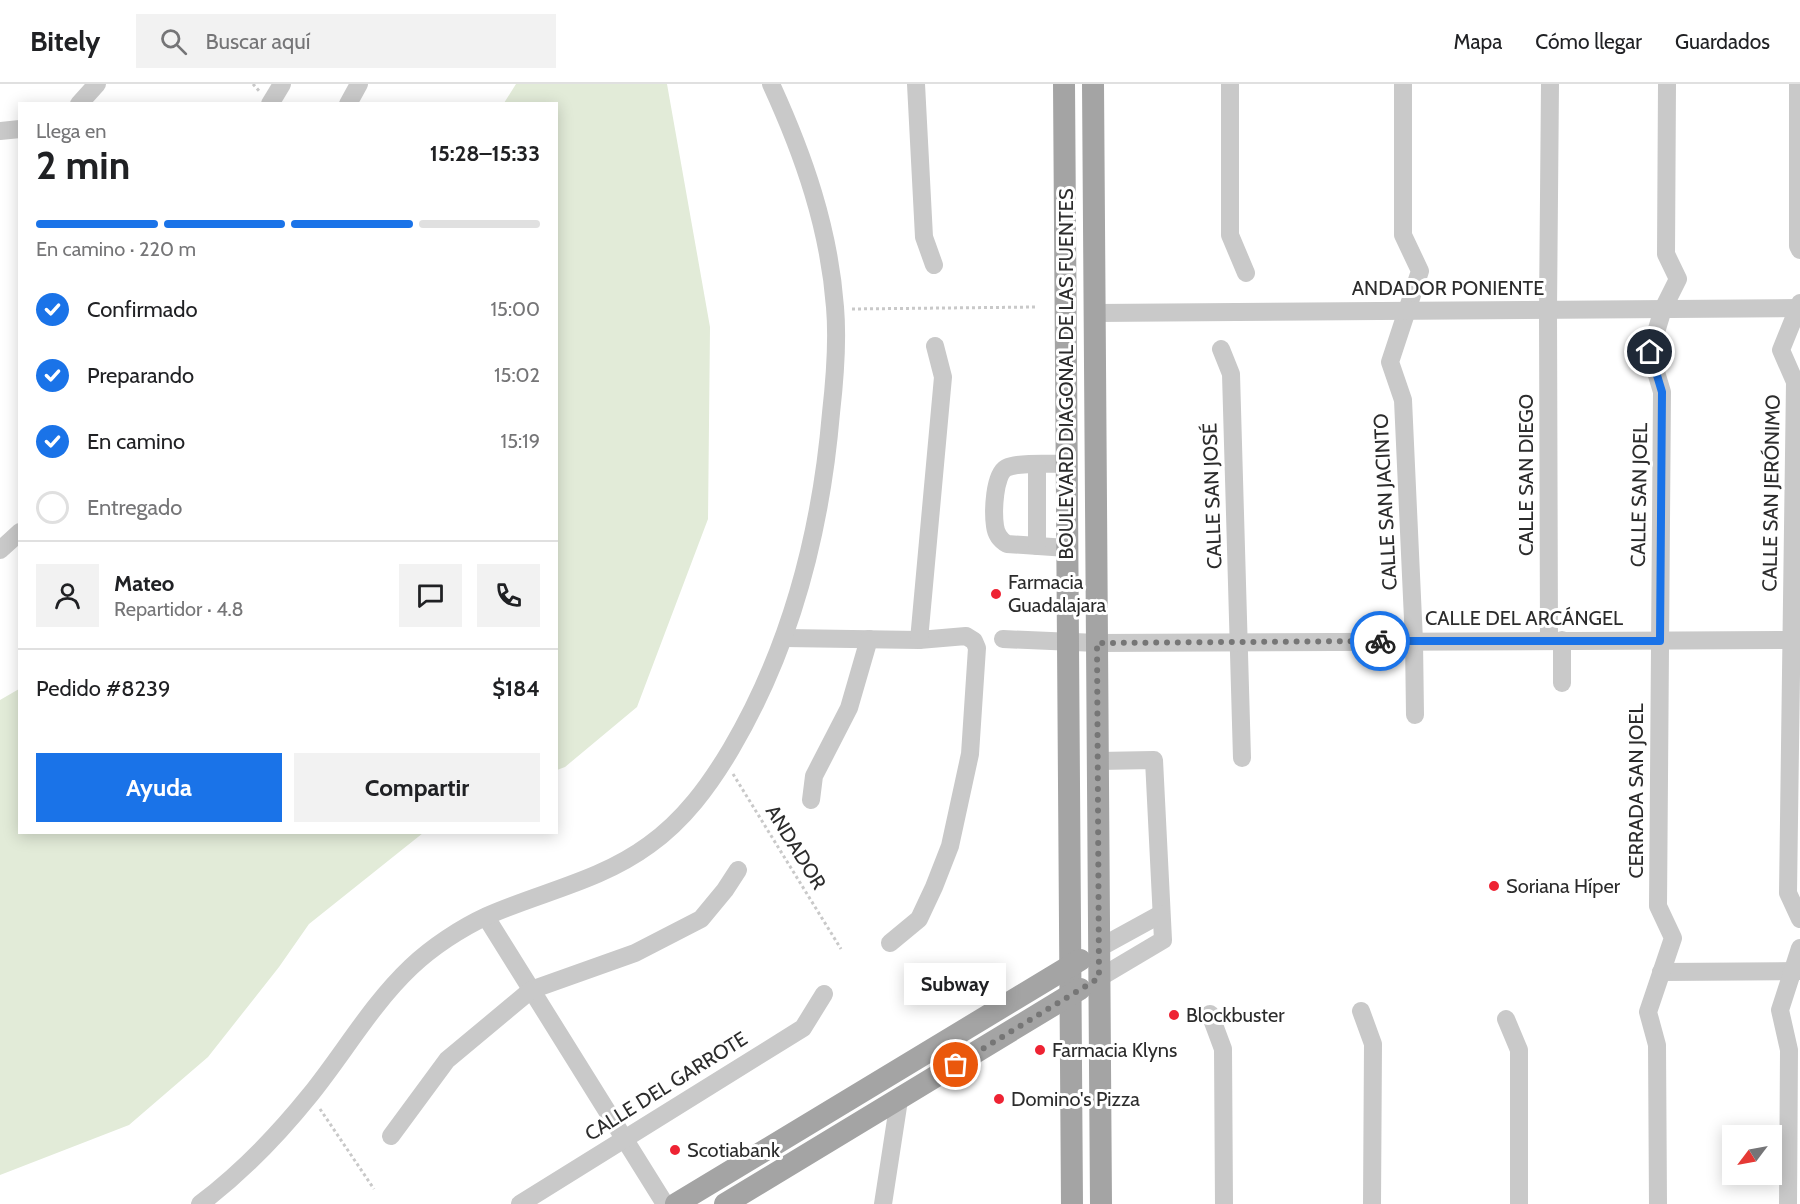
<!DOCTYPE html>
<html lang="es">
<meta charset="utf-8">
<style>
:root{--surface:#fff;--page:#f2f2f2;--text:#202124;--muted:#757577;--line:#e0e0e0;--accent:#1a73e8}
body{margin:0;font-family:Cabin,sans-serif;background:var(--page);color:var(--text);height:100vh;display:flex;flex-direction:column;font-size:22px;white-space:nowrap}
*{box-sizing:border-box;margin:0}
p{font-size:20px;color:var(--muted)}
.icon{flex:none;width:33px;height:33px;fill:none;stroke:currentColor;stroke-width:2;stroke-linecap:round;stroke-linejoin:round}
.map{position:relative;flex:1;overflow:hidden}
.drawer{position:absolute;left:18px;top:18px;width:540px;height:732px;display:flex;flex-direction:column;background:var(--surface);border-radius:0px;box-shadow:0 3px 15px #0003}
.drawer>*{flex:none}
.needle{width:39px;rotate:238deg}
.fabs{position:absolute;left:1722px;top:1041px;display:grid;gap:12px}
.fabs a{display:grid;place-items:center;width:60px;height:60px;border-radius:0px;background:var(--surface);box-shadow:0 3px 15px #0003;font-size:30px}
.pin{position:absolute;display:grid;place-items:center;width:51px;height:51px;color:#fff;margin:-26px;border:3px solid #fff;border-radius:50%;box-shadow:0 2px 6px #0007}
.courier{position:absolute;display:grid;place-items:center;width:60px;height:60px;margin:-30px;border:4px solid #1a73e8;border-radius:50%;background:#fff;color:#222;box-shadow:0 2px 8px #0007}
.bubble{position:absolute;height:42px;border-radius:0px;background:var(--surface);box-shadow:0 3px 15px #0003;font-size:20px;font-weight:700;line-height:42px;text-align:center}
.head em{font-style:normal;font-weight:700}
.head div{display:flex;flex-direction:column-reverse}
.head{display:flex;align-items:center;justify-content:space-between;height:102px;padding:0 18px}
h1{font-size:39px;font-weight:700;line-height:45px}
.bar{display:grid;grid-template-columns:repeat(4,1fr);gap:9px 6px;align-content:center;height:72px;padding:0 18px}
.bar i{height:8px;border-radius:4px;background:var(--line)}
.bar .selected{background:var(--accent)}
.bar p{grid-column:span 4}
.line{display:flex;align-items:center;gap:15px;padding:0 18px;border-top:2px solid var(--line)}
.line div{flex:1}
.round{display:grid;place-items:center;flex:none;width:63px;height:63px;border-radius:0px;background:var(--page)}
ol{padding:0 18px;list-style:none}
li{display:flex;align-items:center;gap:18px;height:66px}
li p{margin-inline-start:auto}
li .icon{padding:6px;border-radius:50%;background:var(--accent);color:#fff;stroke-width:4}
li:last-child{color:var(--muted)}
li i{width:33px;height:33px;border:3px solid var(--line);border-radius:50%}
.cta{display:flex;gap:12px;margin-top:auto;padding:12px 18px}
.cta a{flex:1;height:69px;border-radius:0px;background:var(--accent);color:#fff;font-size:24px;font-weight:700;line-height:69px;text-align:center}
.cta a+a{background:var(--page);color:var(--text)}
header{display:flex;align-items:center;gap:36px;box-sizing:border-box;height:84px;padding:0 30px;background:var(--surface);border-bottom:2px solid var(--line)}
header strong{font-size:28px}
nav{display:flex;gap:33px;margin-inline-start:auto;font-size:21px}
.search{width:420px;height:54px;background:var(--page);display:flex;align-items:center;gap:15px;box-sizing:border-box;padding:0 21px;border-radius:0px;color:var(--muted);font-size:22px}
.map>svg:first-child{display:block}
.green{fill:#e2ebd8}
.lines{fill:none;stroke-linecap:round;stroke-linejoin:round}
.path{stroke:#c9c9c9;stroke-width:3;stroke-dasharray:3 3;stroke-linecap:butt}
.minor{stroke:#c9c9c9;stroke-width:18}
.major{stroke:#a4a4a4;stroke-width:22}
.done{stroke:#767676;stroke-width:6;stroke-dasharray:0 10.8}
.route{stroke:#1a73e8;stroke-width:8}
.poi-dot{fill:#ee2333;stroke:#fff;stroke-width:2}
.labels{text-anchor:middle;dominant-baseline:central;stroke-width:6;stroke-linejoin:round;paint-order:stroke}
.street-label{font-size:20px;fill:#2c2c2c;stroke:#fff}
.poi-label{font-size:20px;fill:#2c2c2c;stroke:#fff;text-anchor:start}
</style>
<header>
<strong>Bitely</strong>
<div class="search"><svg class="icon" aria-label="search" viewBox="0 0 24 24"><circle cx="10" cy="10" r="6"/><path d="M15 15l6 6"/></svg>Buscar aquí</div>
<nav><a>Mapa</a><a>Cómo llegar</a><a>Guardados</a></nav>
</header>
<div class="map">
<svg width="1800" height="1120" viewBox="0 0 1800 1120">
<rect width="100%" height="100%" fill="#fff"/>
<g class="green">
<polygon points="516,0 667,0 710,243 708,435 637,623 565,683 557,686 556,20 504,19"/>
<polygon points="19,605 20,748 423,749 309,840 279,883 208,973 129,1041 0,1091 0,616"/>
</g>
<g class="lines">
<g class="path">
<polyline points="253,0 260,8"/>
<polyline points="852,225 1037,223"/>
<polyline points="733,690 841,865"/>
<polyline points="320,1025 374,1105"/>
</g>
<g class="minor">
<polyline points="916,0 924,153 934,181"/>
<polyline points="1230,0 1230,151 1246,189"/>
<polyline points="1403,0 1403,151 1420,187 1390,278 1403,316 1414,557 1415,631"/>
<polyline points="1798,0 1798,162 1800,166"/>
<polyline points="79,20 97,0"/>
<polyline points="270,20 282,0"/>
<polyline points="348,20 359,0"/>
<polyline points="0,47 20,45"/>
<polyline points="1800,219 1781,266 1795,298 1788,809 1800,835"/>
<polyline points="1095,229 1800,224"/>
<polyline points="1221,265 1231,290 1242,674"/>
<path d="M1066,380c-14,0 -48,-2 -60,4 -12,7 -13,44 -11,58 1,8 5,14 12,18l60,4"/>
<polyline points="1037,381 1037,462"/>
<polyline points="0,466 20,448"/>
<polyline points="785,554 919,556 966,552 974,557 977,564 970,670 950,762 934,803 919,835 890,859"/>
<polyline points="1003,555 1097,559 1800,556"/>
<polyline points="919,556 943,293 935,262"/>
<polyline points="1562,556 1562,599"/>
<polyline points="1549,557 1548,226 1550,0"/>
<polyline points="1098,677 1154,676 1163,856 1099,894"/>
<polyline points="811,716 814,692 849,624 869,555"/>
<polyline points="486,833 665,1120"/>
<polyline points="1099,864 1161,830"/>
<polyline points="1661,888 1800,887"/>
<polyline points="1361,927 1373,960 1372,1120"/>
<polyline points="1210,930 1223,965 1224,1120"/>
<polyline points="1506,935 1519,966 1519,1120"/>
<polyline points="391,1052 447,976 531,906 635,869 701,835 725,806 738,786"/>
<path d="M200,1120c41,-31 77,-68 110,-109 34,-42 61,-90 101,-128 21,-20 50,-39 76,-51 54,-24 113,-35 162,-71 35,-25 60,-59 82,-96 60,-102 90,-219 100,-336 4,-35 7,-71 4,-106 -6,-79 -31,-151 -64,-223"/>
<polyline points="520,1120 803,944 824,910"/>
<polyline points="883,1120 899,1016"/>
<polyline points="1658,1120 1657,961 1648,928 1673,854 1658,822 1662,308 1650,268 1663,225 1678,195 1666,170 1667,0"/>
<polyline points="1788,1120 1789,966 1780,926 1800,864"/>
</g>
<g class="major">
<polyline points="1064,0 1072,1120"/>
<polyline points="1093,0 1101,1120"/>
<polyline points="676,1120 1080,876"/>
<polyline points="725,1120 1080,905"/>
</g>
</g>
<g class="lines">
<polyline class="done" points="956,981 1099,894 1097,559 1380,557"/>
<polyline class="route" points="1380,557 1660,557 1662,308 1650,268"/>
</g>
<g class="poi-dot">
<circle cx="996" cy="510" r="6"/>
<circle cx="1494" cy="802" r="6"/>
<circle cx="1174" cy="931" r="6"/>
<circle cx="1040" cy="966" r="6"/>
<circle cx="999" cy="1015" r="6"/>
<circle cx="675" cy="1066" r="6"/>
</g>
<g class="labels">
<g class="street-label">
<text x="1448" y="204">ANDADOR PONIENTE</text>
<text transform="translate(1066 290) rotate(-90)">BOULEVARD DIAGONAL DE LAS FUENTES</text>
<text transform="translate(1526 391) rotate(-90)">CALLE SAN DIEGO</text>
<text transform="translate(1771 409) rotate(-89)">CALLE SAN JERÓNIMO</text>
<text transform="translate(1639 411) rotate(-89)">CALLE SAN JOEL</text>
<text transform="translate(1212 412) rotate(-92)">CALLE SAN JOSÉ</text>
<text transform="translate(1385 418) rotate(-93)">CALLE SAN JACINTO</text>
<text x="1524" y="534">CALLE DEL ARCÁNGEL</text>
<text transform="translate(1636 707) rotate(-90)">CERRADA SAN JOEL</text>
<text transform="translate(796 763) rotate(58)">ANDADOR</text>
<text transform="translate(666 1002) rotate(-32)">CALLE DEL GARROTE</text>
</g>
<g class="poi-label">
<text x="1008" y="498">Farmacia<tspan x="1008" dy="23">Guadalajara</tspan></text>
<text x="1506" y="802">Soriana Híper</text>
<text x="1186" y="931">Blockbuster</text>
<text x="1052" y="966">Farmacia Klyns</text>
<text x="1011" y="1015">Domino's Pizza</text>
<text x="687" y="1066">Scotiabank</text>
</g>
</g>
</svg>
<div class="fabs">
<a><svg class="needle" viewBox="-14 -14 28 28"><path d="M0-13l5 13h-10z" fill="#e53935"/><path d="M0 13l5-13h-10z" fill="#757577"/></svg></a>
</div>
<div class="pin" style="left:956px;top:981px;background:#ea580c"><svg class="icon" aria-label="bag" viewBox="0 0 24 24"><path d="M5 8h14l-1 12H6zM9 8a3 3 0 0 1 6 0"/></svg></div>
<div class="pin" style="left:1650px;top:268px;background:#1f2937"><svg class="icon" aria-label="home" viewBox="0 0 24 24"><path d="M3 11l9-7 9 7M6 9v11h12V9"/></svg></div>
<div class="courier" style="left:1380px;top:557px"><svg class="icon" aria-label="bike" viewBox="0 0 24 24"><circle cx="6" cy="16" r="4"/><circle cx="18" cy="16" r="4"/><path d="M6 16l4-8h5l3 8M10 8l3 8H6M13 5h3"/></svg></div>
<div class="bubble" style="left:904px;top:879px;width:102px">Subway</div>
<section class="drawer">
<div class="head"><div><h1>2 min</h1><p>Llega en</p></div><em>15:28–15:33</em></div>
<div class="bar"><i class="selected"></i><i class="selected"></i><i class="selected"></i><i></i><p>En camino · 220 m</p></div>
<ol>
<li><svg class="icon" aria-label="check" viewBox="0 0 24 24"><path d="M5 12l5 5 9-10"/></svg>Confirmado<p>15:00</p></li>
<li><svg class="icon" aria-label="check" viewBox="0 0 24 24"><path d="M5 12l5 5 9-10"/></svg>Preparando<p>15:02</p></li>
<li><svg class="icon" aria-label="check" viewBox="0 0 24 24"><path d="M5 12l5 5 9-10"/></svg>En camino<p>15:19</p></li>
<li><i></i>Entregado</li>
</ol>
<div class="line" style="height:108px"><a class="round"><svg class="icon" aria-label="person" viewBox="0 0 24 24"><circle cx="12" cy="8" r="4"/><path d="M4 21q1-7 8-7t8 7"/></svg></a><div><b>Mateo</b><p>Repartidor · 4.8</p></div><a class="round"><svg class="icon" aria-label="chat" viewBox="0 0 24 24"><path d="M4 5h16v11H9l-5 4z"/></svg></a><a class="round"><svg class="icon" aria-label="phone" viewBox="0 0 24 24"><path d="M5 4h4l2 5-3 2q2 4 5 5l2-3 5 2v4C11 20 4 13 5 4z"/></svg></a></div>
<div class="line" style="height:78px"><div>Pedido #8239</div><b>$184</b></div>
<div class="cta"><a>Ayuda</a><a>Compartir</a></div>
</section>
</div>
